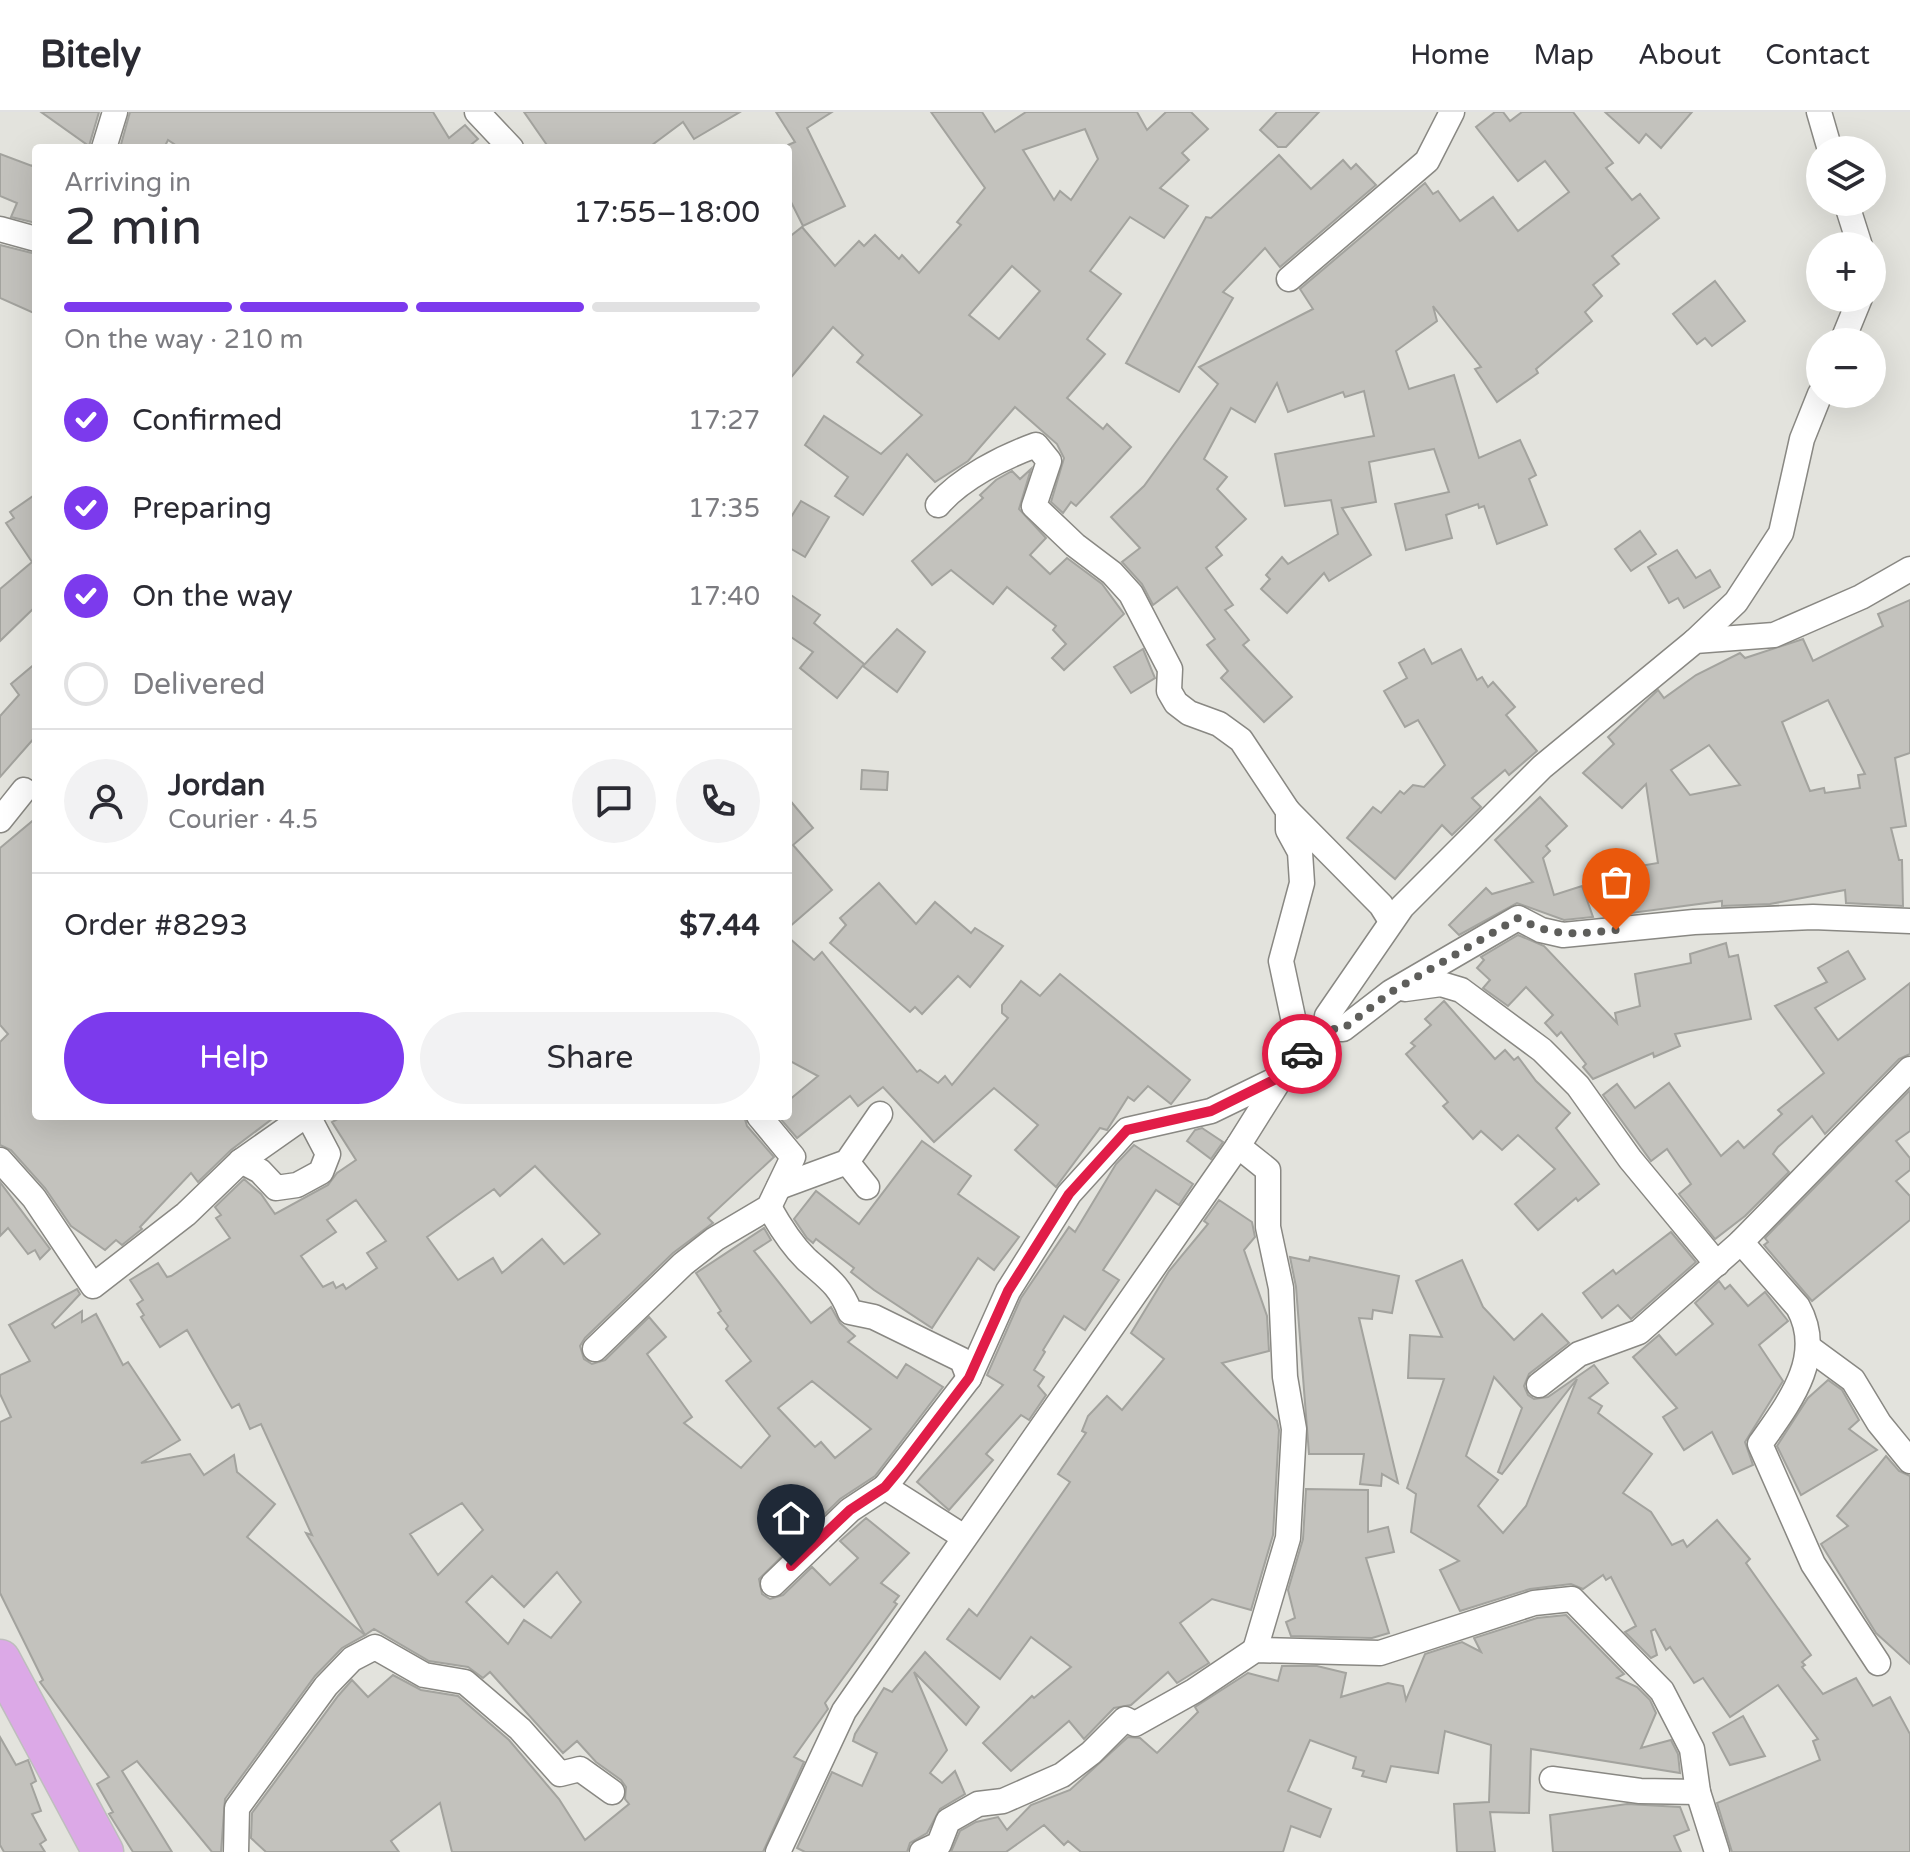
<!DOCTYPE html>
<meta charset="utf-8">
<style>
:root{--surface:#fff;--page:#f2f2f3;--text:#2b2b33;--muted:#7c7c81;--line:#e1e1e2;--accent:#7c3aed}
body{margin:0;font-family:"Varela Round",sans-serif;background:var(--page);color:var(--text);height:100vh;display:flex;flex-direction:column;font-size:30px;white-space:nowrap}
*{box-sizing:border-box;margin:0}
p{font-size:26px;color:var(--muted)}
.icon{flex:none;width:44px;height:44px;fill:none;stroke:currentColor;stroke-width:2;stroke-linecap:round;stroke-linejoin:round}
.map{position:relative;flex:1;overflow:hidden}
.drawer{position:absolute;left:32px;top:32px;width:760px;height:976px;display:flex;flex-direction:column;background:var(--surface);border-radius:8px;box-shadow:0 8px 32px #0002}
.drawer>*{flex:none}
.buttons{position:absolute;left:1806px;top:24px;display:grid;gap:16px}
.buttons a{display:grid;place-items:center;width:80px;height:80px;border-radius:50%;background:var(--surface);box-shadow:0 8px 32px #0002;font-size:40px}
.pin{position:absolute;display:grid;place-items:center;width:68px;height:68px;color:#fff;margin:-82px -34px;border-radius:50% 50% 50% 0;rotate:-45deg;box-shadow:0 0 8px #0007}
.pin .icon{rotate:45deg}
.courier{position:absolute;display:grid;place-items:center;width:80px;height:80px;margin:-40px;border:6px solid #e11d48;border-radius:50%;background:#fff;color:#222;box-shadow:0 2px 10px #0007}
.summary em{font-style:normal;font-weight:600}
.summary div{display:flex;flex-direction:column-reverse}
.summary{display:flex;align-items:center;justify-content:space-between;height:136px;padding:0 32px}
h1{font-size:52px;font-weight:600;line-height:60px}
.bar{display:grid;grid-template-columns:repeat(4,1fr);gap:12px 8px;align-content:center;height:96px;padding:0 32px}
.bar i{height:10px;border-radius:6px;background:var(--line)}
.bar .selected{background:var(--accent)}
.bar p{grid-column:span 4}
.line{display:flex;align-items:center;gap:20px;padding:0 32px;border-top:2px solid var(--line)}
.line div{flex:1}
.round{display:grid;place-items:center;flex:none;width:84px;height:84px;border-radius:42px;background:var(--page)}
ol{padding:0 32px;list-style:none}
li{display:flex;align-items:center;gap:24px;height:88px}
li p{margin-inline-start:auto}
li .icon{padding:8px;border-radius:50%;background:var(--accent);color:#fff;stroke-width:4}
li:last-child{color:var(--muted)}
li i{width:44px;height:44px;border:4px solid var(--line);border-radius:50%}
.cta{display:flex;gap:16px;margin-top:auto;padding:16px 32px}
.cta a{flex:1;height:92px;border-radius:48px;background:var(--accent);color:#fff;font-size:32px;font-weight:600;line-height:92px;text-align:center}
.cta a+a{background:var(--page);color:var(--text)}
header{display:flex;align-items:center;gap:48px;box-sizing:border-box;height:112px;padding:0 40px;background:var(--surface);border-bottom:2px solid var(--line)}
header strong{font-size:38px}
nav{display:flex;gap:44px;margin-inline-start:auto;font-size:28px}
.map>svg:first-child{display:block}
.building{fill:#c3c2bd;stroke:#a3a39e;stroke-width:2;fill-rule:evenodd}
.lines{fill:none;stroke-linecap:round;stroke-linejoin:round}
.minor-casing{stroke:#898883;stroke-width:27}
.primary-casing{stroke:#bebebd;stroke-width:43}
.minor{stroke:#fff;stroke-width:24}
.primary{stroke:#dca9e7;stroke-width:40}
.done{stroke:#5e5e5b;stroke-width:8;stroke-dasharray:0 14.4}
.route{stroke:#e11d48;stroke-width:10}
</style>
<header>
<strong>Bitely</strong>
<nav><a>Home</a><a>Map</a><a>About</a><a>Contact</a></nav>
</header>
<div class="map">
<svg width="1910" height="1740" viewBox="0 0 1910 1740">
<rect width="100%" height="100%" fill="#e3e3dd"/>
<g class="building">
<polygon points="41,0 99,0 89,34"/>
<polygon points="130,0 433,0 449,26 465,13 478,27 467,36 180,36 168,28 164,36 120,36"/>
<polygon points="524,0 740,0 694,27 683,10 648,36 549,36"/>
<polygon points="776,0 832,0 807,16 845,94 803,114 788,84 788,33 795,30"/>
<path d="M931,0h51l13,20 31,-20h111l10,18 19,-18h25l17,17 -26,24 7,7 -29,28 28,18 -24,32 -34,-21 -40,54 31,23 -34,45 18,15 -38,44 36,31 4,-5 24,23 -55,59 -5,-4 -8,11 -12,-11 13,-44 -7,-14 -42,-37 -47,54 -33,21 -28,-28 -44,61 -28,-19 13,-19 -43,-32 19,-29 57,38 41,-39 -65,-53 6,-7 -30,-28 -45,54v-143l14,-11 33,39 24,-25 5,5 11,-11 24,24 3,-4 17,18 42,-48 -4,-3 28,-34zM1085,17l13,30 -27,41 -11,-9 -6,9 -31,-50zM1012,154l28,25 -41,48 -30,-24z"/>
<polygon points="1277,0 1319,0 1286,35 1278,35 1260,18"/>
<polygon points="1495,0 1503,0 1510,9 1522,0 1573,0 1613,51 1606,56 1632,88 1640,82 1659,106 1612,144 1619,152 1593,173 1602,184 1585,200 1592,209 1536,257 1538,261 1497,290 1475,257 1481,255 1433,194 1437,209 1396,239 1409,277 1454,263 1479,346 1520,328 1536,363 1529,367 1547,413 1497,432 1484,394 1479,396 1478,392 1446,403 1452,426 1406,438 1395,392 1449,380 1434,337 1369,350 1376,390 1342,396 1371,443 1329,469 1324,461 1287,501 1261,477 1270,467 1266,463 1282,445 1288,452 1338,422 1331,388 1285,394 1275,342 1374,324 1364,279 1345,285 1343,280 1288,300 1277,271 1255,310 1231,296 1204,347 1227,365 1217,377 1246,407 1216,435 1222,443 1206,456 1233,493 1225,498 1249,528 1243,533 1292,585 1264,610 1221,566 1228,559 1207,533 1215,527 1177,475 1153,493 1142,472 1122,450 1140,436 1111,405 1144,374 1218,272 1199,255 1313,197 1300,177 1425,71 1433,82 1438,79 1460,109 1493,85 1518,119 1569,80 1545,49 1518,69 1476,15"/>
<polygon points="1605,0 1692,0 1661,36 1646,22 1639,31"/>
<polygon points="0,42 32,54 36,46 36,111 11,105 17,91 0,84"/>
<polygon points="1279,43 1311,77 1343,48 1351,57 1356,52 1376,73 1280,155 1265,136 1223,180 1233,186 1179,280 1126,251 1206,105 1211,106"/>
<polygon points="0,133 36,142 36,202 0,186"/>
<polygon points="1715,169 1745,209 1712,234 1705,226 1697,232 1673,202"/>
<polygon points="1031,357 1019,397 1046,426 1030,443 1050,462 1067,446 1102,472 1124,502 1064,558 1052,546 1066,532 1053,518 1056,514 1007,475 993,492 951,458 932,473 912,449 983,386 980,383 996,368 1012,359 1020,367"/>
<polygon points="36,382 36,494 0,529 0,477 32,450 6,411 14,406 10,400"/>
<polygon points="801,389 829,405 805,445 788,435 788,410"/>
<polygon points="1640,419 1656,442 1631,459 1615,437"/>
<polygon points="1677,438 1696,466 1710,458 1720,475 1684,496 1678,486 1669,491 1648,455"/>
<polygon points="788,481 820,503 814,511 864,552 837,586 800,556 813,540 788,523"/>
<path d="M1910,488v153l-15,5 11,68 -15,2 8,32h3l1,46 -57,-3 -1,-13 -75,14 -48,2v-5l-98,13 -8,-44 42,-7 -12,-79 -24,24 -39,-35 31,-29 -6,-7 50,-47 6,8 32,-23 44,-22 5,5 58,-19 10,22 70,-35 -5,-12zM1828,588l37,74 -7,1 2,13 -35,5 -1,-5 -14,3 -28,-69zM1709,633l31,40 -50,10 -19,-25z"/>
<polygon points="897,517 925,540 897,580 863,554"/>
<polygon points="1143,537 1155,566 1131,581 1114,555"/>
<polygon points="1424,537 1432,552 1461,537 1477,568 1482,565 1488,575 1493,570 1515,595 1506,603 1537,639 1509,663 1505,658 1472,686 1481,695 1452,723 1442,713 1395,767 1347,726 1373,695 1381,701 1400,679 1404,682 1413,673 1424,675 1445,653 1418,608 1405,615 1384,579 1407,566 1399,551"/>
<polygon points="36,551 36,624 0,665 0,604 19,583 11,572"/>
<polygon points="862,658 888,660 887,678 861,677"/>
<polygon points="1540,685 1567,714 1546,734 1550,739 1543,746 1554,783 1582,774 1593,805 1564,808 1517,791 1459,823 1449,813 1486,776 1492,782 1533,770 1495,728"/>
<polygon points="788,686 813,716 793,733 832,778 788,816"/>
<polygon points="36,706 36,1004 276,1004 231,1038 198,1070 191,1061 140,1115 142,1117 122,1133 116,1128 105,1138 71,1114 45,1076 11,1038 0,1033 0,930 8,922 0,913 0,736"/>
<polygon points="879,771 916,812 935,790 971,821 975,816 1003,834 970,875 958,864 922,902 915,895 910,900 830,831 846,813 840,806"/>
<polygon points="1518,823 1544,834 1617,911 1615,901 1640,894 1635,862 1691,851 1690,842 1726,831 1729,845 1738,843 1751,907 1675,922 1680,934 1654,945 1653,941 1593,967 1583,955 1586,952 1561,920 1557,924 1545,911 1553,903 1526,875 1508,894 1483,876 1490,868 1477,856 1484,848 1481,845"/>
<polygon points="788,825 814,848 822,840 917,960 920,958 938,971 945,964 952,973 1008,906 1002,901 1002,893 1021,869 1040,884 1060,862 1190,968 1171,992 1148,974 1134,989 1128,985 1107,1018 1100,1016 1056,1075 1015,1038 1038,1013 994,976 934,1030 883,975 858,994 850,984 797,1026 778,1004 788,1004 788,989 818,964 788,948"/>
<polygon points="1848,839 1865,867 1815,896 1838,928 1910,871 1910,942 1899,947 1825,1022 1812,1004 1778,1035 1773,1042 1789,1060 1745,1104 1715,1127 1679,1082 1691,1072 1667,1037 1651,1049 1603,983 1617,972 1635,996 1669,971 1721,1044 1738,1029 1744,1036 1782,1002 1778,998 1824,961 1775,894 1827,870 1818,856"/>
<polygon points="1444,889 1495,947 1505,938 1514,948 1518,945 1536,969 1570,1001 1556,1016 1599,1072 1578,1089 1576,1086 1538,1118 1515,1092 1555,1057 1518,1023 1502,1038 1481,1019 1473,1027 1443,994 1448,990 1406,942 1415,934 1411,931 1431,913 1425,907"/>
<polygon points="1910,978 1910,1019 1896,1029 1910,1046 1910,1058 1896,1069 1910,1084 1910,1108 1812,1189 1764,1133 1768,1130 1765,1126"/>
<path d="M343,1004h401l3,10 27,31 -66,61 5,5 -40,30 -88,85 -5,8 4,13 8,5 13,-4 44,-43 17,20 -19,17 45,63 -8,6 57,45 29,-32 -44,-55 25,-20 -25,-32 2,-3 -10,-13 3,-2 -25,-38 68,-45 7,12 -17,11 57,72 20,-16 9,16 15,13 -7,6 49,36 9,-14 37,23 -68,89 -35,23 -81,80 3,15 8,5 13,-4 29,-28 18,18 28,-27 -18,-17 26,-23 43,35 -28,30 18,13 -5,6 3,2 -72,99 3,6 -34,48 10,5 -41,90h-311l-12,-49 -49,38 8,11h-133l-15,-14 1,-25 86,-117 14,-16 16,17 25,-22 28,15 37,6 51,44 50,59 26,41 44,-36 -4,-5 1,-12 -5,-7 -25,-18 -19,-21 -14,12 -73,-81 -7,6 -15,-11 -39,-6 -55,-32 -9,6 -59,-102 6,2 -51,-111 -11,5 -11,-25 -7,4 -45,-78 -27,17 -19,-30 3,-2 -7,-11 6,-4 -13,-20 28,-17 9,14 4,-1 59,-38 -14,-20 5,-3 -6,-8 29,-28 17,15 14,20 53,-29 9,-12 19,-13 -24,-38zM535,1054l65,68 -36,30 -22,-25 -40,34 -9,-15 -35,22 -31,-43 67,-48 6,7zM356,1088l30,41 -19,12 10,15 -31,21 -3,-5 -7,4 -3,-6 -10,5 -22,-31 35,-24 -9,-12zM812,1269l59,48 -36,29 -14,-16 -6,5 -37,-39zM462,1391l21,27 -45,45 -28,-41zM557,1460l24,30 -30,36 -27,-18 -16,24 -42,-42 26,-26 32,31z"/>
<polygon points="1202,1016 1223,1030 1211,1047 1187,1029 1195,1018"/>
<polygon points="922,1029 971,1064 958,1082 1019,1125 994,1158 978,1146 932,1216 874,1178 851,1160 854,1156 816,1127 813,1131 807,1126 794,1107 816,1079 859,1112"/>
<polygon points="1134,1033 1193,1072 1179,1093 1156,1078 1103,1158 1119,1168 1085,1218 1064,1204 1043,1238 1045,1240 1034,1258 1044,1265 1038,1274 1046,1283 1029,1308 1021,1303 986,1342 993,1348 949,1398 917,1370 1003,1273 987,1263 1021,1186 1069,1115 1075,1120 1116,1052"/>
<polygon points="0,1070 50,1137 40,1147 35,1138 28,1142 8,1116 0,1124"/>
<polygon points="1219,1088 1252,1110 1255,1125 1244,1138 1267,1204 1269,1239 1222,1251 1277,1309 1279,1318 1273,1423 1251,1498 1212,1487 1180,1511 1209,1551 1177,1571 1168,1560 1131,1593 1114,1596 1084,1627 1069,1609 1011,1659 983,1631 1032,1584 1034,1586 1071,1555 1031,1525 1000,1567 947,1527 969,1497 977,1504 1070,1370 1058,1362 1086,1321 1082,1319 1088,1304 1107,1284 1122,1298 1164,1247 1131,1221 1169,1159 1208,1112 1204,1109"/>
<polygon points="1671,1120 1696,1150 1631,1207 1618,1193 1602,1206 1583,1181 1613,1158 1616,1162"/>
<polygon points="1290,1145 1309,1149 1310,1145 1399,1164 1392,1201 1373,1198 1372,1207 1359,1206 1398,1371 1382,1362 1381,1374 1360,1372 1364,1342 1309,1342 1296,1175"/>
<path d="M1462,1148l21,47 31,33 28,-26 27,29 -40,31 -5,12 4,9 6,4 14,-2 46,-32 14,18 -19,15 13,8 -4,7 54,41 -29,39 28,19 21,33 11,-5 4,7 30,-27 33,39 -4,4 65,92 -9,7 3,3 -3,2 21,27 33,-16 17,28 17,-9 20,37v118h-178l-15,-49 103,-43 -7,-19 5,-2 -40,-54 -48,32 -27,-39 -9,5 -24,-36 -4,3 -11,-21 -4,2 6,24 -6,3 -26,-26 11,-6 -25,-49 -5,3 -3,-5 -20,14 -12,-5 -41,5 -70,22 -20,-41 19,-9 -48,-29 5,-38 -9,-6 37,-109 -36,-1 2,-43 32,2 -26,-56zM1494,1265l28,31 -24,64 4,2 75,-95 -51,127 -23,27 -25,-27 20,-26 -32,-24z"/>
<polygon points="1719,1169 1725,1177 1730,1173 1748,1194 1765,1180 1788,1209 1759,1233 1783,1269 1745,1330 1753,1353 1733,1362 1712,1320 1684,1338 1663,1305 1677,1296 1633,1245 1659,1223 1676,1243 1713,1212 1695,1191"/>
<polygon points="77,1177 80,1182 52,1212 55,1216 82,1199 82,1210 96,1202 123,1253 128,1250 180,1328 141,1351 190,1342 204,1363 234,1343 237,1360 275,1392 247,1425 365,1523 342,1536 315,1564 225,1687 221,1740 212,1740 137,1649 122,1659 172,1740 133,1740 109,1702 113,1700 97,1672 109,1665 40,1570 43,1568 0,1481 0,1310 11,1305 0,1282 0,1263 30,1249 9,1213"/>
<polygon points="1828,1268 1842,1278 1859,1308 1849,1317 1877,1338 1801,1383 1777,1334 1808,1286"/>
<polygon points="1886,1344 1899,1359 1910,1364 1910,1552 1876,1521 1821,1432 1848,1414 1837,1404"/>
<polygon points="1306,1377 1368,1378 1368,1420 1388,1415 1394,1440 1366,1446 1389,1521 1372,1526 1291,1524 1286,1510 1295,1506 1288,1478 1303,1427"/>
<polygon points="1566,1503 1624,1562 1617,1566 1637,1575 1650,1588 1656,1601 1641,1636 1671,1628 1678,1642 1680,1661 1531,1637 1529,1701 1490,1700 1495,1740 1457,1740 1454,1692 1489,1690 1491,1633 1445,1619 1438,1661 1391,1654 1386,1670 1362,1664 1364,1659 1353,1656 1356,1645 1310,1628 1288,1679 1331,1697 1320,1725 1291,1714 1283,1740 1081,1740 1068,1729 1064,1733 1044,1713 1006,1740 951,1740 960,1719 976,1710 998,1705 1007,1718 1031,1693 1070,1678 1128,1625 1140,1626 1157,1641 1198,1600 1195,1595 1248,1561 1278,1569 1282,1554 1317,1554 1346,1561 1341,1585 1388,1571 1403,1574 1406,1588 1425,1542 1462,1530 1481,1540 1474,1526 1537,1506"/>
<polygon points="925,1540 979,1595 966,1613 914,1560 947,1638 930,1661 942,1671 955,1659 965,1682 940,1697 927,1721 910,1731 907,1740 805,1740 797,1736 832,1660 862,1674 877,1641 853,1629 855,1622 884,1576 892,1580"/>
<polygon points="1743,1604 1765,1644 1730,1653 1713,1621"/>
<polygon points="0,1625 16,1653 28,1648 36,1669 31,1672 41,1699 32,1702 46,1728 40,1732 45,1740 4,1740 0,1733"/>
<polygon points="1627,1692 1680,1695 1689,1718 1674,1724 1681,1740 1553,1740 1550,1703"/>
</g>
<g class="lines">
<defs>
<g id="minor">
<polyline points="477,0 511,36"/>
<polyline points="1819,0 1830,38"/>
<polyline points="104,36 115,0"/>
<polyline points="1846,90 1860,134"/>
<polyline points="0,117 36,127"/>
<polyline points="1289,167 1427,49 1452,0"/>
<polyline points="1842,230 1860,186"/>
<path d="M938,393c23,-27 65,-48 98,-60l13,16 -15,45 41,39 37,28 19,21 39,75 -1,22 7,12 13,10 30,11 22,16 47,71v19l12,22 2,31 -21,78 20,94"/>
<polyline points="1695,529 1736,490 1781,421 1802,327 1820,282"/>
<polyline points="1288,699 1381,793 1391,809"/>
<polyline points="0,708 24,678"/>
<polyline points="1405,877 1441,872 1461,878 1542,938 1578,974 1630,1047 1717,1152"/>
<polyline points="1325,917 1343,917 1391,880 1518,806 1541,818 1563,823 1694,810 1813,805 1910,809"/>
<polyline points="1238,1034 1268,1058 1268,1115 1281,1176 1285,1265 1294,1317 1288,1426 1255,1538"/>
<polyline points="0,1048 34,1086 93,1174 186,1102 241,1049 305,1004"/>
<polyline points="241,1049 260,1059 276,1076 297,1073 321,1060 328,1042 308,1004"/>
<polyline points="847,1050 867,1075"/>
<polyline points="779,1075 847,1050 880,1002"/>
<path d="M769,1095c10,18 22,37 37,52 21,19 33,25 44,53l24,5 88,43 7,18"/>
<path d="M1741,1130l57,65c28,50 -10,97 -38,137l53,120 65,99"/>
<polyline points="1808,1235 1853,1268 1879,1311 1910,1349"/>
<polyline points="595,1237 683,1152 715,1127 769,1095 793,1045 759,1004"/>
<polyline points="1539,1273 1579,1242 1639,1220 1741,1130 1910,957"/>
<polyline points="885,1375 969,1266 1008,1179 1069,1082 1127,1018 1211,999 1281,965"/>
<polyline points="773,1472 850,1398 885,1375 964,1425"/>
<polyline points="1552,1667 1640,1679 1698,1680"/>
<polyline points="236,1740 237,1696 326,1574 352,1547 375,1535 424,1563 465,1570 520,1617 560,1662 580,1657 612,1680"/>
<polyline points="778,1740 844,1599 1238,1034 1282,964 1325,917 1327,904 1402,795 1542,655 1695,529 1774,523 1861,485 1910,457"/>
<polyline points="922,1740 939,1732 948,1709 978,1692 1003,1689 1062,1663 1091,1641 1125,1607 1135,1612 1194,1579 1255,1538 1380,1541 1534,1491 1572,1487 1662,1579 1692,1637 1698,1680 1717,1740"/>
</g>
<polyline id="primary" points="0,1548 103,1740"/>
</defs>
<use href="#minor" class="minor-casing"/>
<use href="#primary" class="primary-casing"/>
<use href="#minor" class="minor"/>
<use href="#primary" class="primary"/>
</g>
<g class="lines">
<path class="done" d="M1302,942l23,-25h18l48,-37 127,-74c37,20 56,16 98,12"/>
<polyline class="route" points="791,1454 850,1398 885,1375 900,1357 969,1266 1008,1179 1069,1082 1127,1018 1211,999 1282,964 1302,942"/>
</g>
</svg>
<div class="buttons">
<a><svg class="icon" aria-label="layers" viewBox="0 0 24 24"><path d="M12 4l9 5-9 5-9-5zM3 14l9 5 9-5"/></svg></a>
<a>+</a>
<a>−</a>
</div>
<div class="pin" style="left:1616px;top:818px;background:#ea580c"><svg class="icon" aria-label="bag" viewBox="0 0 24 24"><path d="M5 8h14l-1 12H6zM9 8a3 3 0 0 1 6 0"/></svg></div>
<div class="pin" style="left:791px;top:1454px;background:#1f2937"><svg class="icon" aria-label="home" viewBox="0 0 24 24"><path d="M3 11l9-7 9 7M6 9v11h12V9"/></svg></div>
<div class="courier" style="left:1302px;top:942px"><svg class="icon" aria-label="car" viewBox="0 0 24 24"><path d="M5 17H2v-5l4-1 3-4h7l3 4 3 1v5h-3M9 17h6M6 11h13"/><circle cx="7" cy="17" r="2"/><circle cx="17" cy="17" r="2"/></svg></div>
<section class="drawer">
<div class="summary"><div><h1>2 min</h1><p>Arriving in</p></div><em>17:55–18:00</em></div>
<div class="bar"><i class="selected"></i><i class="selected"></i><i class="selected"></i><i></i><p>On the way · 210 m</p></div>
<ol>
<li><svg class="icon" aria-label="check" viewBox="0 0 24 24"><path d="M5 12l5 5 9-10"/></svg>Confirmed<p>17:27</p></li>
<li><svg class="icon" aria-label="check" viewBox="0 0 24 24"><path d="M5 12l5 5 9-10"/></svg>Preparing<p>17:35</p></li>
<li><svg class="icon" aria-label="check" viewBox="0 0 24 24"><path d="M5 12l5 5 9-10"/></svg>On the way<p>17:40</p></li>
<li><i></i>Delivered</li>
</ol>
<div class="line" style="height:144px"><a class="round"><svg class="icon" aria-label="person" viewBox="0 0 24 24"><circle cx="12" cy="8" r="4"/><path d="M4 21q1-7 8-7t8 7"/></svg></a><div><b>Jordan</b><p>Courier · 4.5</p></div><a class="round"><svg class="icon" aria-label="chat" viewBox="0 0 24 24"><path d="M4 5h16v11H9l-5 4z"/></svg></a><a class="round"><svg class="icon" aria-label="phone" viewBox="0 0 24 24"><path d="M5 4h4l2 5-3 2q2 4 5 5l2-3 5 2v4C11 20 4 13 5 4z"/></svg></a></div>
<div class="line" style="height:104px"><div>Order #8293</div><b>$7.44</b></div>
<div class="cta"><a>Help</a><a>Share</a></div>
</section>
</div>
